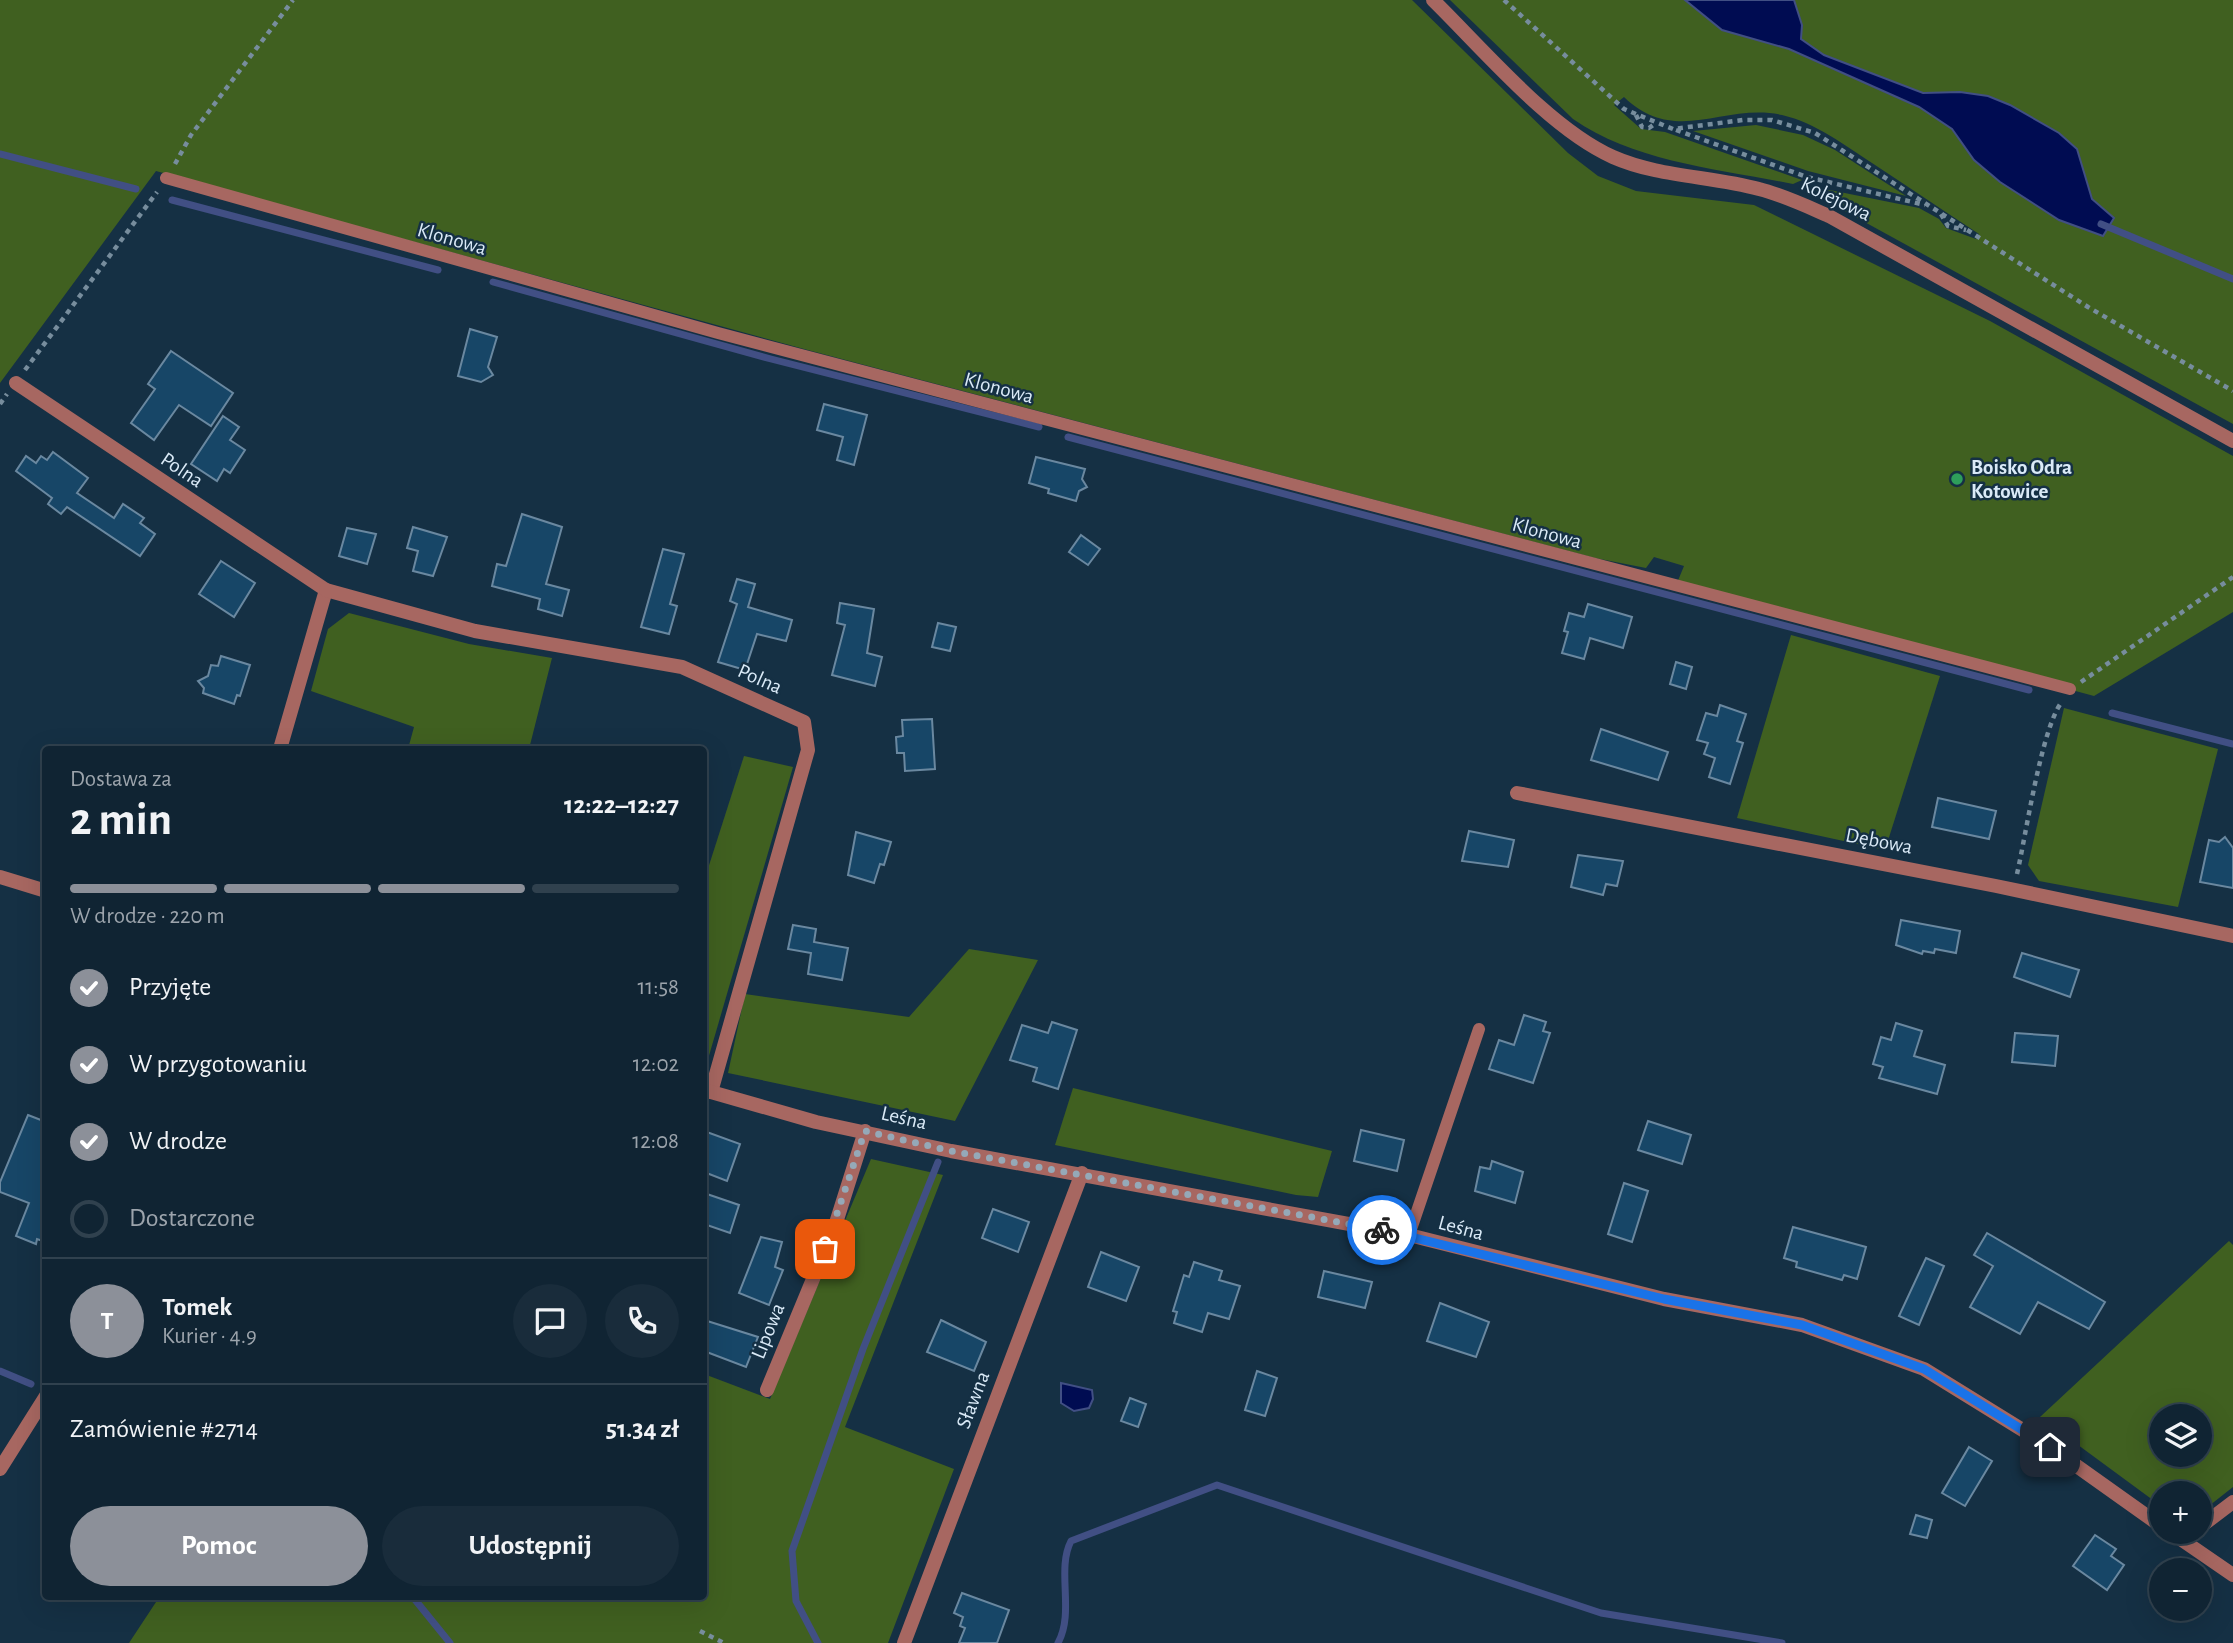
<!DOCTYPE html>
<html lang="pl">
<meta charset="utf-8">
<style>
:root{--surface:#102433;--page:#192c3b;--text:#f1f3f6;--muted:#9ca4ac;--line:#30414e;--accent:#8c9099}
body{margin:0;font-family:"Alegreya Sans",sans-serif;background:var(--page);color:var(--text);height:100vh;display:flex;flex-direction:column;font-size:26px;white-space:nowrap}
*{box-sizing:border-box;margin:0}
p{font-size:23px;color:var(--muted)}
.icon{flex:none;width:38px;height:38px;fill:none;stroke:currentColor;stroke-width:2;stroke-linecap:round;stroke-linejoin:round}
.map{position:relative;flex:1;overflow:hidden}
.details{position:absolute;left:42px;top:746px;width:665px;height:854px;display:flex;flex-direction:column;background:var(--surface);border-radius:7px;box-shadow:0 7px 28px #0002,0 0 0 2px var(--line)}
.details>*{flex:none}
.fabs{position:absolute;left:2149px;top:1404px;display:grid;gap:14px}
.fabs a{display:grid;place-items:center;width:63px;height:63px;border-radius:50%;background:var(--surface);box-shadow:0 7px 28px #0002,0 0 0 2px var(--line);font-size:35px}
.pin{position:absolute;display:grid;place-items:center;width:60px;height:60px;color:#fff;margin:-30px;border-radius:14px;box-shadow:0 4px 10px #0006}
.courier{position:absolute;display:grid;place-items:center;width:70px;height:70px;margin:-35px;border:5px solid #1a73e8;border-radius:50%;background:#fff;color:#222;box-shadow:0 2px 9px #0007}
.overview em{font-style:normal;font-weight:600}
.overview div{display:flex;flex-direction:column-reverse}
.overview{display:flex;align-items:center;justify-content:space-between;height:119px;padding:0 28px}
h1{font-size:46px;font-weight:600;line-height:52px}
.bar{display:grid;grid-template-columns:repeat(4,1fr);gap:10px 7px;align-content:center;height:84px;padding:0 28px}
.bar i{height:9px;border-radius:5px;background:var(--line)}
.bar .active{background:var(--accent)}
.bar p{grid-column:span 4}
.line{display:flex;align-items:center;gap:18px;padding:0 28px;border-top:2px solid var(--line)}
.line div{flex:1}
.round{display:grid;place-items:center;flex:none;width:74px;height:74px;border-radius:37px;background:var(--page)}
ol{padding:0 28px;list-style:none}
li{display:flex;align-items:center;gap:21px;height:77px}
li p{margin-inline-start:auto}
li .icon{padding:7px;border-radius:50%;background:var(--accent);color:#fff;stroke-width:4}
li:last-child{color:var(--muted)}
li i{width:38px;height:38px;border:4px solid var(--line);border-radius:50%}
.cta{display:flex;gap:14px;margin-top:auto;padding:14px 28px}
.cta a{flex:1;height:80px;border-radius:42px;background:var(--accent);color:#fff;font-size:28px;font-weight:600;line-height:80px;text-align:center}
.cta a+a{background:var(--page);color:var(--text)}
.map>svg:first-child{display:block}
.green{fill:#406020;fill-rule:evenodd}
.water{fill:#000c52;stroke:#414f84;stroke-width:2}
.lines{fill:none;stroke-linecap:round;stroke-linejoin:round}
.stream{stroke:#414f84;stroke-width:7}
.building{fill:#174667;stroke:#6a88a0;stroke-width:2}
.path{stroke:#778d9d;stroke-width:4.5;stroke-dasharray:5 5;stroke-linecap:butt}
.lane{stroke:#a76761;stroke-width:12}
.street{stroke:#a76761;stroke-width:14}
.done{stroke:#95a9b8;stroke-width:7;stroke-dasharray:0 12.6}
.route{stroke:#1a73e8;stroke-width:9}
.leisure-dot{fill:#2e9e5b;stroke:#153044;stroke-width:2.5}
.labels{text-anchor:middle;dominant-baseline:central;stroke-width:5;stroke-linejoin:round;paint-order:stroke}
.street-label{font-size:21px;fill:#daeaf7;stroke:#153044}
.poi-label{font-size:21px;font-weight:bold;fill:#daeaf7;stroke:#153044;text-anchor:start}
</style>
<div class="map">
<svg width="2233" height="1643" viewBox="0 0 2233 1643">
<rect width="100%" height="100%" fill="#153044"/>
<g class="green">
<polygon points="0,0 1412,0 1568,153 1598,176 1636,191 1754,205 1990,321 2233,456 2233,612 2094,696 1677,583 1684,566 1654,557 1646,568 1595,558 804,349 156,171 0,383"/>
<path d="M1450,0h783v424l-414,-227 -4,-10 104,21 20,11 7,9 30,11 3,-5c-36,-24 -71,-47 -107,-71 -28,-18 -56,-40 -90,-48 -58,-13 -106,32 -158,-18l-10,8 27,24 24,3 137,48 -9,4c-74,-15 -158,-22 -220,-65z"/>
<polygon points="1756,125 1803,135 1835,150 1906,196 1808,171 1693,131"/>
<polygon points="349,613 469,644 552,658 529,749 408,749 414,727 311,691 328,629"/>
<polygon points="1791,635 1940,676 1885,850 1737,818"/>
<polygon points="2064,708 2218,749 2178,907 2039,881 2028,865"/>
<polygon points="744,756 793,767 706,1066 704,881"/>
<polygon points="969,949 1038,960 955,1121 728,1073 745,994 909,1017"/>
<polygon points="1073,1088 1332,1151 1318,1197 1296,1195 1055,1145"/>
<polygon points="871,1159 943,1175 845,1427 954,1469 888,1643 129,1643 160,1596 704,1596 704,1374 770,1399"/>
<path d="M2229,1241l4,4v242l-33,26v-20h-39v13l-121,-89zM2161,1416h39v38h-39z"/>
</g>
<g class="water">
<polygon points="1685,0 1794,0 1802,25 1801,39 1824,55 1923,93 1960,92 1988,96 2010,105 2059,133 2077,149 2092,199 2114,218 2103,236 2059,220 2000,182 1974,160 1952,129 1919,107 1789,49 1722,30"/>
<polygon points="1061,1383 1092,1390 1093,1399 1089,1408 1074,1411 1061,1403"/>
</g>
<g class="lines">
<g class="stream">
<polyline points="0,154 136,189"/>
<polyline points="172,200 438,270"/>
<polyline points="2101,224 2233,279"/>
<polyline points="493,282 771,359 1039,427"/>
<polyline points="1068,437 2029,690"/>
<polyline points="2112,713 2233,744"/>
<polyline points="0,1371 31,1384"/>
<polyline points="412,1596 450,1643"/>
<polyline points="818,1643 796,1601 792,1551 863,1349 938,1162"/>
<path d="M1058,1643c17,-31 -2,-73 13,-102l146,-56 384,128 181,30"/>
</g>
</g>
<g class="building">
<polygon points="470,329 497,337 488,367 493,375 481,382 458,376"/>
<polygon points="171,351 233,393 211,426 179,405 154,440 131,423 155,389 148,384"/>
<polygon points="824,404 867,415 854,465 837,460 843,437 817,430"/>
<polygon points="223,416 239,427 230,440 245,450 230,473 224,469 217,481 191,464"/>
<polygon points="53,452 88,478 77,493 114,518 123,504 144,518 140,523 155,534 140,556 67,507 61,514 48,504 52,498 16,471 26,456 36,463 41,456 47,460"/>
<polygon points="1036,457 1085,469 1082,479 1087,487 1079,491 1076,501 1048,493 1049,489 1029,483"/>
<polygon points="522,514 562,527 546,584 569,590 562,616 538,609 540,599 492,586 497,564 506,566"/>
<polygon points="413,527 447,537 433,576 413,571 418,551 407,548"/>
<polygon points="347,528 376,534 367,564 339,556"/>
<polygon points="1081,535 1100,549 1088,565 1069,552"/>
<polygon points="663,549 684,554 670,604 677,606 669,634 641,627"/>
<polygon points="221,561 255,583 234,617 199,594"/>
<polygon points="737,579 755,584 748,607 792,620 786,641 757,634 745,670 718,662 737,604 730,601"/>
<polygon points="840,603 874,609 867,653 882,657 875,686 832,675 845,625 837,623"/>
<polygon points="1588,604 1632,617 1623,648 1590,638 1584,659 1562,653 1568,632 1564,631 1569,613 1584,617"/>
<polygon points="938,623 956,627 950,651 932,647"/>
<polygon points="221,656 250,665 240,696 237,695 234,704 203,693 204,688 198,681 208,676 211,665 218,666"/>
<polygon points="1676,662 1692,667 1686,689 1670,684"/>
<polygon points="1720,705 1746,714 1737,741 1743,743 1730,784 1709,777 1715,758 1704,754 1708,743 1697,740 1706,713 1717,716"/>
<polygon points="932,719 935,769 905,771 904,753 897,753 896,737 903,736 902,720"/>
<polygon points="1601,729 1668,752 1658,780 1591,760"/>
<polygon points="1938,798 1996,811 1989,839 1932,827"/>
<polygon points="1469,831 1514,840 1508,867 1462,861"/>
<polygon points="856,832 891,842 884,865 880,864 874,883 848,875"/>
<polygon points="2225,837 2233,848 2233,888 2200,882 2209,840 2219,842"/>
<polygon points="1578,855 1623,861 1617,886 1606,884 1603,895 1571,887"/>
<polygon points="1901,920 1960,931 1956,953 1935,949 1934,953 1923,951 1922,954 1896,945"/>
<polygon points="793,925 816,929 814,942 848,948 842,980 808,974 811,953 788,949"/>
<polygon points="2022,953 2079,970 2070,997 2014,977"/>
<polygon points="1524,1015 1546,1022 1543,1031 1550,1033 1533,1083 1489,1069 1499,1040 1514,1045"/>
<polygon points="1052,1022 1077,1030 1058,1089 1033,1081 1037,1068 1010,1060 1022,1025 1048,1033"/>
<polygon points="1896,1023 1922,1031 1914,1056 1945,1065 1937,1094 1879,1078 1883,1067 1873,1064 1881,1037 1891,1040"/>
<polygon points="2015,1033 2058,1036 2055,1066 2012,1062"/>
<polygon points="28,1115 46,1122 46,1242 37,1239 36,1244 16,1236 29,1203 0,1192 0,1182"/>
<polygon points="1648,1121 1691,1135 1682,1164 1638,1150"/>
<polygon points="1361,1130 1404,1140 1397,1171 1354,1161"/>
<polygon points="704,1131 740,1144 727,1181 704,1172"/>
<polygon points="1492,1161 1523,1172 1515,1203 1475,1191 1480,1167 1490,1169"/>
<polygon points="1624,1183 1648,1191 1632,1242 1608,1234"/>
<polygon points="704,1193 739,1205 730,1233 704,1224"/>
<polygon points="993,1209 1029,1222 1018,1252 982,1238"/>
<polygon points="1793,1227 1866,1247 1857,1279 1844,1275 1842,1280 1796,1267 1797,1262 1784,1258"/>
<polygon points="1987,1233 2105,1302 2089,1329 2038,1302 2020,1334 1970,1307 1993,1266 1974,1255"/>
<polygon points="761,1237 782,1242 775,1267 783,1270 769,1305 739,1293"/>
<polygon points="1101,1252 1139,1267 1126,1301 1088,1287"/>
<polygon points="1926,1258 1944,1266 1919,1325 1899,1316"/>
<polygon points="1194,1262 1222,1271 1219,1280 1240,1286 1229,1319 1208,1313 1202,1332 1174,1323 1177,1312 1173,1311 1184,1275 1189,1277"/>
<polygon points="1324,1271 1372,1282 1365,1308 1318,1297"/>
<polygon points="1440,1303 1489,1322 1476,1357 1427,1341"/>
<polygon points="704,1320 758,1337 746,1367 704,1351"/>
<polygon points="941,1320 986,1342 974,1371 927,1352"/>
<polygon points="1257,1371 1277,1378 1265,1416 1245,1410"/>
<polygon points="1130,1398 1146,1404 1138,1427 1121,1421"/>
<polygon points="1969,1447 1992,1461 1965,1506 1942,1493"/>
<polygon points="1916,1515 1932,1520 1927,1538 1910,1534"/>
<polygon points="2095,1535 2116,1549 2111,1556 2124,1565 2107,1590 2073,1566"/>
<polygon points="962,1593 1009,1610 997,1643 959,1643 965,1628 960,1626 963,1617 954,1613"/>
</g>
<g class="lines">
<g class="path">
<polyline points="1504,0 1624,109 1636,114 1673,129 1743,120 1772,120 1815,133 2088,307 2233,391"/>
<polyline points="1636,115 1642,127 1649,128 1656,123"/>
<polyline points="1676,130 1807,177 1925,205"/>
<polyline points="175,164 191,135 293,0"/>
<polyline points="1941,214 1948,226 1966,230"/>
<polyline points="25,370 157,192"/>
<polyline points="0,404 7,394"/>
<polyline points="2081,682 2233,577"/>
<path d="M2017,874c9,-39 24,-143 44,-171"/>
<polyline points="700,1631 724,1643"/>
</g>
<g class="lane">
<polyline points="166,178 718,333 2070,689"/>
<polyline points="1409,1235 1479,1029"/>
</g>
<g class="street">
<path d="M1433,0c50,49 117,129 180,157 45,20 99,19 146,32 24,6 47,17 70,27l404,225"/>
<polyline points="16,383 326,590 280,749"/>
<polyline points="326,590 475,631 682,667 804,722 808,750 711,1092"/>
<polyline points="1517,793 1996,886 2233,936"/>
<polyline points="0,877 46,891"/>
<polyline points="704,1090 816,1122 951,1151 1409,1235 1664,1299 1802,1325 1924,1369 2050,1447 2161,1526"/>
<polyline points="767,1390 835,1226 865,1131"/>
<polyline points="0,1469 46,1396"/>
<polyline points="2200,1527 2233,1502"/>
<polyline points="2169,1531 2233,1575"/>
<polyline points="904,1643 1082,1173"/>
</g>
</g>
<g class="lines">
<polyline class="done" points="825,1249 865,1131 951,1151 1382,1230"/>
<polyline class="route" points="1382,1230 1664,1299 1802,1325 1924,1369 2050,1447"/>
</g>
<circle class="leisure-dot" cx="1957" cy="479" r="7"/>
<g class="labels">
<g class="street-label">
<text transform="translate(1836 199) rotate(26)">Kolejowa</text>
<text transform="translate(452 239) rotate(16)">Klonowa</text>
<text transform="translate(999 388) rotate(15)">Klonowa</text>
<text transform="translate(182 470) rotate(34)">Polna</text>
<text transform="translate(1547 533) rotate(15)">Klonowa</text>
<text transform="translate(760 679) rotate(24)">Polna</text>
<text transform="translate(1879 841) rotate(11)">Dębowa</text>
<text transform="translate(904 1118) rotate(13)">Leśna</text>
<text transform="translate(1461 1228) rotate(15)">Leśna</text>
<text transform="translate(768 1331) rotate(-68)">Lipowa</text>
<text transform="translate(973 1400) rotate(-69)">Sławna</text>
</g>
<g class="poi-label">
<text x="1971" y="467">Boisko Odra<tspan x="1971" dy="24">Kotowice</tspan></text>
</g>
</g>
</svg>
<div class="fabs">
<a><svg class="icon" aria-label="layers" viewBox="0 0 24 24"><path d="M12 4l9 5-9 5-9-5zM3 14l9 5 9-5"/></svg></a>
<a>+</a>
<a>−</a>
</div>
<div class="pin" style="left:825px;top:1249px;background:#ea580c"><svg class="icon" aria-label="bag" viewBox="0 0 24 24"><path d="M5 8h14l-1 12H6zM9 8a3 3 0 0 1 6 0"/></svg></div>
<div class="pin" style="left:2050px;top:1447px;background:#1f2937"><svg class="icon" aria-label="home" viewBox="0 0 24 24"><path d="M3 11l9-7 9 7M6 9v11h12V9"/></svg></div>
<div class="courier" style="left:1382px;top:1230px"><svg class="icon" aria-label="bike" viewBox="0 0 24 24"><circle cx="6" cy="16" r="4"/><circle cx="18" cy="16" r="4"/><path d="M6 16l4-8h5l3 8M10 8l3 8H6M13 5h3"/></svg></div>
<section class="details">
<div class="overview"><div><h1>2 min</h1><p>Dostawa za</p></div><em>12:22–12:27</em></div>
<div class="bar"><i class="active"></i><i class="active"></i><i class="active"></i><i></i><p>W drodze · 220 m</p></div>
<ol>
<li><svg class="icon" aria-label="check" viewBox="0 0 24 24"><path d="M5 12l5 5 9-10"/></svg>Przyjęte<p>11:58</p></li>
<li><svg class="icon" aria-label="check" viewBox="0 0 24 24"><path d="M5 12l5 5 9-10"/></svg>W przygotowaniu<p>12:02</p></li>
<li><svg class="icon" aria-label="check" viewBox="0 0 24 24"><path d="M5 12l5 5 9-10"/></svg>W drodze<p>12:08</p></li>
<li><i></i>Dostarczone</li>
</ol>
<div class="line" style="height:126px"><b class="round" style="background:var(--accent);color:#fff">T</b><div><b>Tomek</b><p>Kurier · 4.9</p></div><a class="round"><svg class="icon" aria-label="chat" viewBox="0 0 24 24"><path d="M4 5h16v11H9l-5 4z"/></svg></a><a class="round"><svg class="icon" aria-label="phone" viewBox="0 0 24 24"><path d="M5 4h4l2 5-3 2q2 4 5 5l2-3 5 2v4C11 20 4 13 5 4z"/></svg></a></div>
<div class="line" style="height:91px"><div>Zamówienie #2714</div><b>51.34 zł</b></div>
<div class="cta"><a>Pomoc</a><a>Udostępnij</a></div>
</section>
</div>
